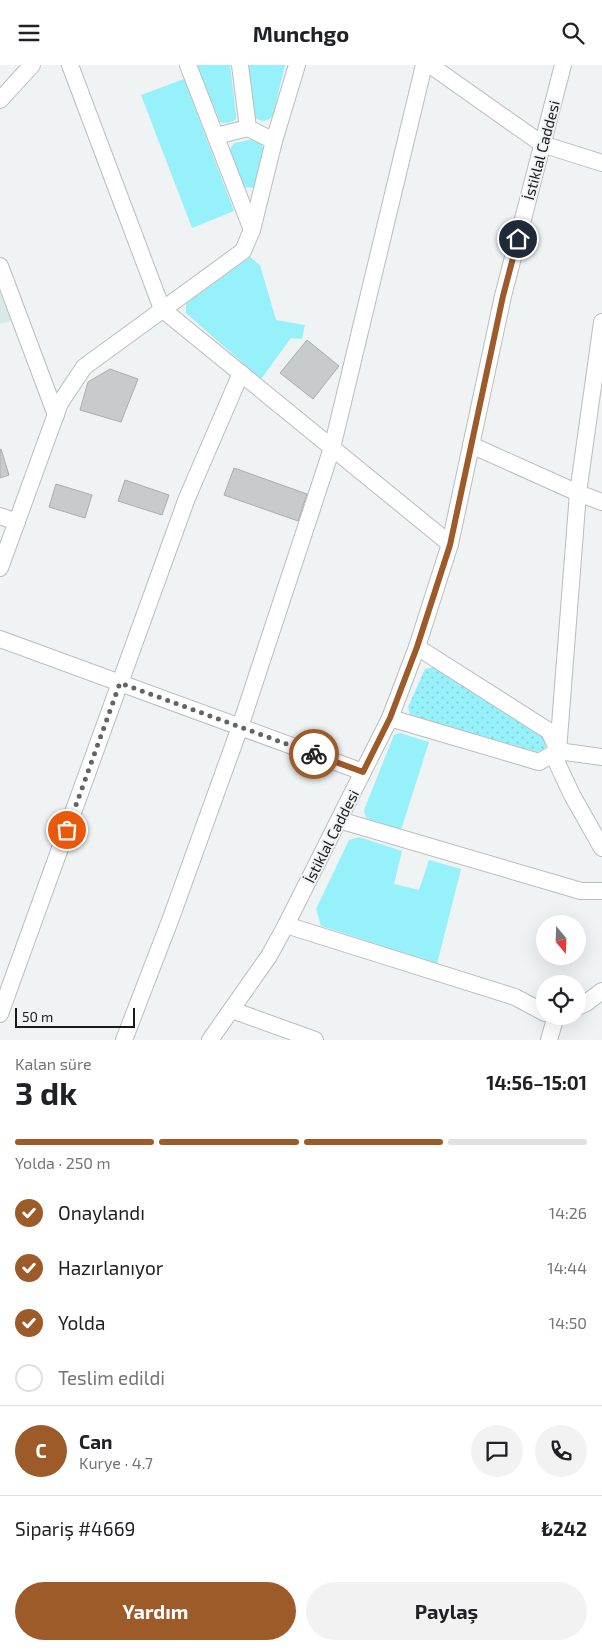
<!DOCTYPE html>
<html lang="tr">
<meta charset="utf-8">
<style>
:root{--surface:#fff;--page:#f2f2f2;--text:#202124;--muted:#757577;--line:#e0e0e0;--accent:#9e5b2a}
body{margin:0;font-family:"Exo 2",sans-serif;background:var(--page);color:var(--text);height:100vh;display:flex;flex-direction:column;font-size:19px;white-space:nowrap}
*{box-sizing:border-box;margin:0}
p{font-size:16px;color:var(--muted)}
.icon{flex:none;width:28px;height:28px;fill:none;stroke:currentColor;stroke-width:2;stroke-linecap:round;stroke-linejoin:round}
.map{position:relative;height:975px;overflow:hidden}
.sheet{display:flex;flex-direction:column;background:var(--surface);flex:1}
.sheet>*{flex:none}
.needle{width:32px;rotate:161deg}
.tools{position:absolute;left:536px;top:850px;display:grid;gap:10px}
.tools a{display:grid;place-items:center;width:50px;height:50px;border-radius:50%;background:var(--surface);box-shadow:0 5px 20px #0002;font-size:25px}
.scale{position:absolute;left:15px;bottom:12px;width:120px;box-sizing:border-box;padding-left:5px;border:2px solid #181919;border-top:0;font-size:14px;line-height:18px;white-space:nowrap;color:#181919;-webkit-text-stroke:4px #eff3f3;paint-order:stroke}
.pin{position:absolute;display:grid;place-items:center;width:42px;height:42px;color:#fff;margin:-21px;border:2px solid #fff;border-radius:50%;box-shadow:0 1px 5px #0007}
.courier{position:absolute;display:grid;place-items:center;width:50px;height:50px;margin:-25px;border:4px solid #9e5b2a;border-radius:50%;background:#fff;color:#222;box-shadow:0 1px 6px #0007}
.summary em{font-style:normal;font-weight:700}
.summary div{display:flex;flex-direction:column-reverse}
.summary{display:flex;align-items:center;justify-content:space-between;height:85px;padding:0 15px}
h1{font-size:32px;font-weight:700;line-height:38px}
.bar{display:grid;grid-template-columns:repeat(4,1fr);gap:8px 5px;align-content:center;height:60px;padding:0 15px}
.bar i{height:6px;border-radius:4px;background:var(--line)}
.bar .active{background:var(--accent)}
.bar p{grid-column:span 4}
.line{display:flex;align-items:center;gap:12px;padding:0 15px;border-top:1px solid var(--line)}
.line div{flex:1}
.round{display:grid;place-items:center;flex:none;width:52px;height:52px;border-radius:26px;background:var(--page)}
ol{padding:0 15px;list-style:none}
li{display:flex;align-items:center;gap:15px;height:55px}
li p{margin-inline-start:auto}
li .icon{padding:5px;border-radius:50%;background:var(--accent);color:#fff;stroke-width:4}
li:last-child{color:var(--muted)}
li i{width:28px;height:28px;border:2px solid var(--line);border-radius:50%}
.button{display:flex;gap:10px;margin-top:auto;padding:10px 15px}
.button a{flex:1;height:58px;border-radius:30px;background:var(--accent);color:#fff;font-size:20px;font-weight:700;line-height:58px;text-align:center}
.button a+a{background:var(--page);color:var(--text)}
header{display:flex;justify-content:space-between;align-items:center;height:65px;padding:0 15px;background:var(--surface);font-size:22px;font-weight:700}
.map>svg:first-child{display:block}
.built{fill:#dbe8e9}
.green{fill:#97f1fa}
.park{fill:url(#park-dots)}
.building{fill:#c7cbcb;stroke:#aaadae}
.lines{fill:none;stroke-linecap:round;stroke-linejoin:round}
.minor-casing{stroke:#b9bdbd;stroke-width:18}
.minor{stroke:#fff;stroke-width:16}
.done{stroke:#636565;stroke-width:5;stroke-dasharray:0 9}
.route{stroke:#9e5b2a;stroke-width:6}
.labels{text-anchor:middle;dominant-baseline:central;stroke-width:4;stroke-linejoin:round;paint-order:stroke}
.street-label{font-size:15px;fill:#181919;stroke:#eff3f3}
</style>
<header><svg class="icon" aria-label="menu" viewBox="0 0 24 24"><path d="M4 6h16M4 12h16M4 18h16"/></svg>Munchgo<svg class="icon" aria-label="search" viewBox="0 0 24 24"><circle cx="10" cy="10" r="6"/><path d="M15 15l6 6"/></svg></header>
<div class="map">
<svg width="602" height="975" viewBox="0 0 602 975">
<defs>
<pattern id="park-dots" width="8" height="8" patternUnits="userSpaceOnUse" patternTransform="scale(1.25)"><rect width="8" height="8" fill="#97f1fa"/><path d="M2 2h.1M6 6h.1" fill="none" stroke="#81ced6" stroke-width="1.8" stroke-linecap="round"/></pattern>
</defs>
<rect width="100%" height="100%" fill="#eff3f3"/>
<polygon class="built" points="0,227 12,256 0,259"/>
<g class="green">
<path d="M197,0h33l6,49v5c-6,4 -10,5 -16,3z"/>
<path d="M247,0h38l-11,46 -2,6c-7,5 -11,5 -18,0z"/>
<polygon points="184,14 234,146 192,163 141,30"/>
<polygon points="254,74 261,79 264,84 256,123 243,122 229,86 234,78"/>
<polygon points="250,192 260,200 276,255 305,260 302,274 291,273 261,314 186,248 186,238"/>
<polygon points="400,668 429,677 401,765 366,753 364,745 394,670"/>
<polygon points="359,772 402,786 394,819 419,825 429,795 461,804 437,899 321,861 316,844 349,775"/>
</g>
<polygon class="park" points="435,602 544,673 547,680 543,685 537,687 410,650 408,642 425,604"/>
<g class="building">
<polygon points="307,275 339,301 313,334 280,308"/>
<polygon points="110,304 138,314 121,357 80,345 88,317"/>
<polygon points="1,384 9,410 0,413 0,385"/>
<polygon points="234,403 307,429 298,456 224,430"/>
<polygon points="125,415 169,430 162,450 118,436"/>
<polygon points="56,419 92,430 85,453 49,442"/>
</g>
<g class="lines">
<defs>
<g id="minor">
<polyline points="70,0 162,244 450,479"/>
<polyline points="188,0 252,165"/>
<polyline points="240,0 248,63"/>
<polyline points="430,0 542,79 602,98"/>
<polyline points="0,35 32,0"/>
<polyline points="216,71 248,63 274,76"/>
<polyline points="0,201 56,350"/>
<polyline points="471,380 578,428 602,437"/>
<polyline points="0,451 17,457"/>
<polyline points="0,503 60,338 84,302 243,186 252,165 274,76 297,0"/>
<polyline points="0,574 363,707"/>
<polyline points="417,582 549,666 558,686 557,698 572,730 602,783"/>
<polyline points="390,653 539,697 558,686 602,692"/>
<polyline points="558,686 578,428 602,257"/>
<polyline points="339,755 581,826 602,826"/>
<polyline points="286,860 515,932 545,948"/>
<polyline points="578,942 586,938 602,926"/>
<polyline points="232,945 315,975"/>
<polyline points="0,949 187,433 241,308"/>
<polyline points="124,975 171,853 240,662 332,383 424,0"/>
<polyline points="210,975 269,891 286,860 390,653 417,582 450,479 503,231 563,0"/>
<polyline points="549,975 555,954 559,951"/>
</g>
</defs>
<use href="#minor" class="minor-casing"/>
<use href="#minor" class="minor"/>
</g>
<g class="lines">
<polyline class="done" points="67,765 120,618 314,689"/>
<polyline class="route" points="314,689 363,707 390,653 417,582 450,480 503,231 518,174"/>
</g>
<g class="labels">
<g class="street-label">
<text transform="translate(541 85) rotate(-75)">İstiklal Caddesi</text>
<text transform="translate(331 771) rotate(-63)">İstiklal Caddesi</text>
</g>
</g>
</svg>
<div class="tools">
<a><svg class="needle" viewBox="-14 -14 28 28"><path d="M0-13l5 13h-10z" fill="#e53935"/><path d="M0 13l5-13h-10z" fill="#757577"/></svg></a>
<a><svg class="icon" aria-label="locate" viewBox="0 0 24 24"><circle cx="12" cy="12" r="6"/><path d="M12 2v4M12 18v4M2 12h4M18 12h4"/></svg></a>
</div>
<div class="scale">50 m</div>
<div class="pin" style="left:67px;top:765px;background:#ea580c"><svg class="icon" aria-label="bag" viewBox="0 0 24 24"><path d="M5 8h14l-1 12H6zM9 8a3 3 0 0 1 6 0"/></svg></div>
<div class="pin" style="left:518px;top:174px;background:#1f2937"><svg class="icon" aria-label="home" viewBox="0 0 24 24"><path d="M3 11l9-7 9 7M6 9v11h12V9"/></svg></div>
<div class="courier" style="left:314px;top:689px"><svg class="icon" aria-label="bike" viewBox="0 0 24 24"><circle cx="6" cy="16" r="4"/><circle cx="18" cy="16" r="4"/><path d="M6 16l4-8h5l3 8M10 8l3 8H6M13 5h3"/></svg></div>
</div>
<section class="sheet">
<div class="summary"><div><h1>3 dk</h1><p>Kalan süre</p></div><em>14:56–15:01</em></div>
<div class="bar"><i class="active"></i><i class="active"></i><i class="active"></i><i></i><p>Yolda · 250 m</p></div>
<ol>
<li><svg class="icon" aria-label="check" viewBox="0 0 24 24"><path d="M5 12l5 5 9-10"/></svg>Onaylandı<p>14:26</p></li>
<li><svg class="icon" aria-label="check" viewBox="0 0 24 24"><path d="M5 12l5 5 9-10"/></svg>Hazırlanıyor<p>14:44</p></li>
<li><svg class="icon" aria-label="check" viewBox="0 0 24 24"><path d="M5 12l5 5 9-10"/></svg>Yolda<p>14:50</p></li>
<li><i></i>Teslim edildi</li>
</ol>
<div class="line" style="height:90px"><b class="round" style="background:var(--accent);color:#fff">C</b><div><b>Can</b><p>Kurye · 4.7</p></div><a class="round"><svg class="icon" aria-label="chat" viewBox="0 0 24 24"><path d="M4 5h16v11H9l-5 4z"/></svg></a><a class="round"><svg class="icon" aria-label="phone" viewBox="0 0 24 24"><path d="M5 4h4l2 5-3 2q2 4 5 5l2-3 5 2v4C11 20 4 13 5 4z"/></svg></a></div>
<div class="line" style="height:65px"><div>Sipariş #4669</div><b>₺242</b></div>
<div class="button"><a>Yardım</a><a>Paylaş</a></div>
</section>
